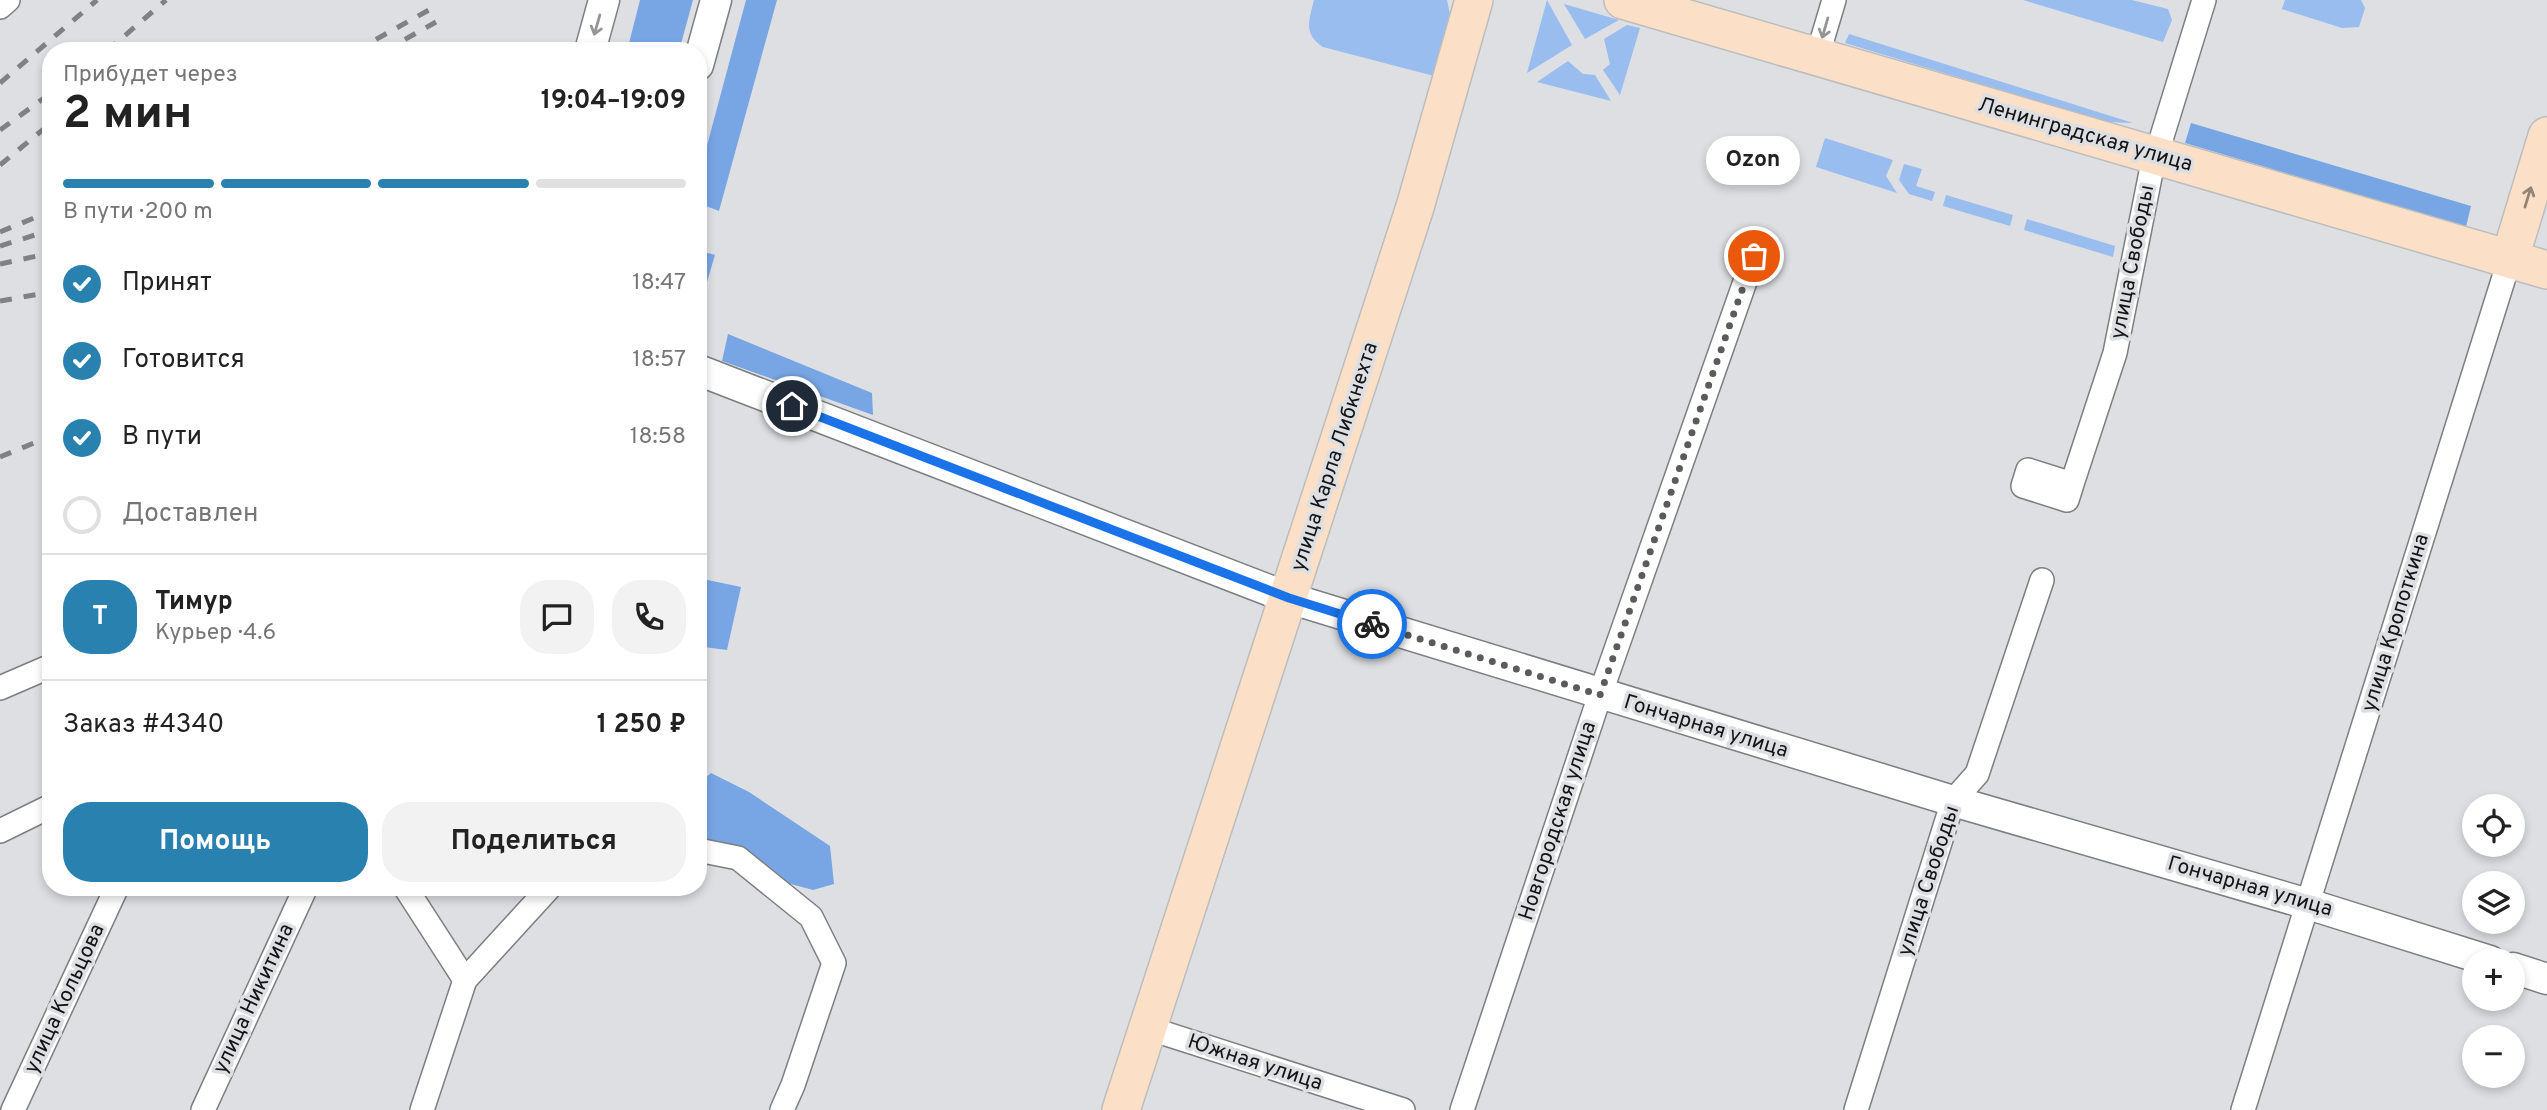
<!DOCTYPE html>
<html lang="ru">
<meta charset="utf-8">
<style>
:root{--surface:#fff;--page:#f2f2f2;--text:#222;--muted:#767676;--line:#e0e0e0;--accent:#2981af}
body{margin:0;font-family:Overpass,sans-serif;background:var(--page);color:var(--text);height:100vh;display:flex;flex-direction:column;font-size:26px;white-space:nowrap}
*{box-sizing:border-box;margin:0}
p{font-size:23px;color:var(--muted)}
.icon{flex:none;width:38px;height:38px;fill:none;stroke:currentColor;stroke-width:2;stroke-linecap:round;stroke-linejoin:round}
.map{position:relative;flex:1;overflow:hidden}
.side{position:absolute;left:42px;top:42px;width:665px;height:854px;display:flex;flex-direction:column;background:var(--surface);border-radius:28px;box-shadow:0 4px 10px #0003}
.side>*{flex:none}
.controls{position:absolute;left:2462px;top:794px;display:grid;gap:14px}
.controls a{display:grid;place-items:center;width:63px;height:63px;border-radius:50%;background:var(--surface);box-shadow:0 4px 10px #0003;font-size:35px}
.pin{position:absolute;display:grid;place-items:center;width:60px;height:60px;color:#fff;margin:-30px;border:4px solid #fff;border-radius:50%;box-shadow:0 2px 7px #0007}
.courier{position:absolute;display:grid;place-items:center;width:70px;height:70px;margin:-35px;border:5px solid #1a73e8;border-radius:50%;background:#fff;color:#222;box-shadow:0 2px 9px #0007}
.bubble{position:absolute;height:49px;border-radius:24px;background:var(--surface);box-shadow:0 4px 10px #0003;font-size:23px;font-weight:700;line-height:49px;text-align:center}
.head em{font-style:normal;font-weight:700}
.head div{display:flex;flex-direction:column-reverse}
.head{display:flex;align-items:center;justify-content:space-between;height:119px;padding:0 21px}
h1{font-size:46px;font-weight:700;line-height:52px}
.bar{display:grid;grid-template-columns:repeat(4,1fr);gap:10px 7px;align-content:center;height:84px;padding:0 21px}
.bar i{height:9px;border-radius:5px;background:var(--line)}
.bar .active{background:var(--accent)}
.bar p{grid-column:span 4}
.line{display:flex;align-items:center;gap:18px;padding:0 21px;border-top:2px solid var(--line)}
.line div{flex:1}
.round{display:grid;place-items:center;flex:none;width:74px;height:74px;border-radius:28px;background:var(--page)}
ol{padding:0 21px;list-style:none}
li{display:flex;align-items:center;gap:21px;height:77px}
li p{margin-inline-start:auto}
li .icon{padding:7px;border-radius:50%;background:var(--accent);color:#fff;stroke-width:4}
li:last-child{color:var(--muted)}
li i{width:38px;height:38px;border:4px solid var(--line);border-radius:50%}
.button{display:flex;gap:14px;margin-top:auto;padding:14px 21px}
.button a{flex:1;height:80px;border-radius:28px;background:var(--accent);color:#fff;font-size:28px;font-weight:700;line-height:80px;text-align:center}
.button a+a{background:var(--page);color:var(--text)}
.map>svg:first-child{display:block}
.green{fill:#99bdef}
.forest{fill:#78a6e5}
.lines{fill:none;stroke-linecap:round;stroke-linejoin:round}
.minor-casing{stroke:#7c7e80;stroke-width:26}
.tertiary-casing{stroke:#7c7e80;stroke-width:33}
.primary-casing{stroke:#bdbdbd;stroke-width:40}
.minor{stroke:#fff;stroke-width:23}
.tertiary{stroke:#fff;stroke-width:30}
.primary{stroke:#fbe0c7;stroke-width:37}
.rail{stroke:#7f8183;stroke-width:5;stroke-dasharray:12 12;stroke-linecap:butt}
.oneway{stroke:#959596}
.oneway2{stroke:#938477}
.done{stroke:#5a5b5d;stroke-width:7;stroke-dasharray:0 12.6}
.route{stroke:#1a73e8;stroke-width:9}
.labels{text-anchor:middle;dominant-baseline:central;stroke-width:7;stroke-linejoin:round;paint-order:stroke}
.street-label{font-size:21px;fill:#131415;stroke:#dddfe2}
</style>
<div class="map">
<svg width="2547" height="1110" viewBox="0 0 2547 1110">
<rect width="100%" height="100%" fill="#dddfe2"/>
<g class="green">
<path d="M1314,0h133l4,19 -17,57 -111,-29c-20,-13 -14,-27 -9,-47z"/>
<polygon points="1547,0 1572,45 1527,73"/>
<polygon points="2023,0 2132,0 2168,9 2172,20 2163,42"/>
<polygon points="2285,0 2361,0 2365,8 2359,27 2342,28 2282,9"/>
<polygon points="1564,4 1619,20 1585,39"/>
<polygon points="1627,25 1640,28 1620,95 1603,70 1610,64 1604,39"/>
<polygon points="1849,34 2133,123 2106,122 1845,43"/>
<polygon points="1568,61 1583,74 1595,75 1611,101 1537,82"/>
<polygon points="1825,138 1893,160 1886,176 1897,193 1816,167"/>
<polygon points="1904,164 1922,169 1916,186 1935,192 1932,201 1909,194 1899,180"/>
<polygon points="1946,195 2013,215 2010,226 1943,206"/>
<polygon points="2027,219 2115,246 2113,257 2024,230"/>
</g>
<g class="forest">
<polygon points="640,0 693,0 679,51 627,51"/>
<polygon points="746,0 777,0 719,211 698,203 698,179"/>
<polygon points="2191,123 2471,206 2466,227 2185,143"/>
<polygon points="698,250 715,255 698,312"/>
<polygon points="728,334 872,393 873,415 722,361"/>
<polygon points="698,578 741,587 727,650 704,647 698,643"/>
<polygon points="711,773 749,792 830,846 834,884 813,890 776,880 698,846 698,784"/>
</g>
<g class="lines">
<defs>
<g id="minor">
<polyline points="0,7 8,0"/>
<polyline points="1817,57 1834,0"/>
<polyline points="2072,484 2067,500 2023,486 2028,470 2072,484 2115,353 2151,172 2204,0"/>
<polyline points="0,688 51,666"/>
<polyline points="0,831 51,806"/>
<polyline points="698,850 738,858 811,917 834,963 793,1085 782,1110"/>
<polyline points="405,887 465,980"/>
<polyline points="1148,1028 1403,1110"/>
<polyline points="13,1110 117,887"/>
<polyline points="203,1110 306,887"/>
<polyline points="422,1110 465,980 550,887"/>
<polyline points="1462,1110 1600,695 1754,256"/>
<polyline points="1856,1110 1953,801 1977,774 2042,580"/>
<polyline points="2243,1110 2510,258"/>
</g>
<g id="tertiary">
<polyline points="590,51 604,0"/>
<polyline points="698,65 716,0"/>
<polyline points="698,370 1289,598 1953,801 2308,904 2490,961"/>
<polyline points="2513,968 2547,979"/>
</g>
<g id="primary">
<polyline points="1623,0 2547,270"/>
<polyline points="2510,258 2547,136"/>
<polyline points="1121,1110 1415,207 1474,0"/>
</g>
</defs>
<use href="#minor" class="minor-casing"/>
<use href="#tertiary" class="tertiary-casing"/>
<use href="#primary" class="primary-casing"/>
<use href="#minor" class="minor"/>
<use href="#tertiary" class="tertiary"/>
<use href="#primary" class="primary"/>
<g class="rail">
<polyline points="107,51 166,0"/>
<polyline points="355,51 429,10"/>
<polyline points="384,51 436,22"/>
<polyline points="0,83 97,0"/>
<polyline points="0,130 51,93"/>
<polyline points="0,165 51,123"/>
<polyline points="0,232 51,211"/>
<polyline points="0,246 51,230"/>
<polyline points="0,264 51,253"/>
<polyline points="0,301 51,292"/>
<polyline points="0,457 51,436"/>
</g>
</g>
<defs><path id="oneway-shaft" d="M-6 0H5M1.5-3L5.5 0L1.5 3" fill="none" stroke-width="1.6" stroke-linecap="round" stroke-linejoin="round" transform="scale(1.75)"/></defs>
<g class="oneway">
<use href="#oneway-shaft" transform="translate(597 25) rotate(106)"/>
<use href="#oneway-shaft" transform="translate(1825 28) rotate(106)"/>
</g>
<use class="oneway2" href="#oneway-shaft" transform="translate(2528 197) rotate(-73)"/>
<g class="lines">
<polyline class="done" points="1372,624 1600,695 1754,256"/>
<polyline class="route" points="792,406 1289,598 1372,624"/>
</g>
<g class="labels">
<g class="street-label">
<text transform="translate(2085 135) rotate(16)">Ленинградская улица</text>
<text transform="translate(2133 262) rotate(-79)">улица Свободы</text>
<text transform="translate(1335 457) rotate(-72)">улица Карла Либкнехта</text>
<text transform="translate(2396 623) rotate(-73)">улица Кропоткина</text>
<text transform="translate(1706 727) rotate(17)">Гончарная улица</text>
<text transform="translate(1558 821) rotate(-72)">Новгородская улица</text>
<text transform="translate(1929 881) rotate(-72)">улица Свободы</text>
<text transform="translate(2250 887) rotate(16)">Гончарная улица</text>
<text transform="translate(65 999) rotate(-65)">улица Кольцова</text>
<text transform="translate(254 999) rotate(-65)">улица Никитина</text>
<text transform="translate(1255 1063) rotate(18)">Южная улица</text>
</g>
</g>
</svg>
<div class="controls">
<a><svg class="icon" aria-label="locate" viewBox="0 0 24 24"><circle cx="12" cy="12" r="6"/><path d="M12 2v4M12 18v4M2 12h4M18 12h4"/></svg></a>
<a><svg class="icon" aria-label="layers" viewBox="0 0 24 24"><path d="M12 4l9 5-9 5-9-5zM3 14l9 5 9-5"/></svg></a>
<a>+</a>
<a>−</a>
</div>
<div class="pin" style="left:1754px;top:256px;background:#ea580c"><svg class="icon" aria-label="bag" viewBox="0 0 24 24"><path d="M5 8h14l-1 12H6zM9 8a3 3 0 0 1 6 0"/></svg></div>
<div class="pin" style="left:792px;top:406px;background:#1f2937"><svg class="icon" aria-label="home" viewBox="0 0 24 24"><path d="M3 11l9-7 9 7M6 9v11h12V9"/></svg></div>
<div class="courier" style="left:1372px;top:624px"><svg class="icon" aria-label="bike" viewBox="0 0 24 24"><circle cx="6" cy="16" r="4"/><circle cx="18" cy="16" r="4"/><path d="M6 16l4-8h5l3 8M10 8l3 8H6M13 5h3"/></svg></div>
<div class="bubble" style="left:1706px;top:136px;width:94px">Ozon</div>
<section class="side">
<div class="head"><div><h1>2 мин</h1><p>Прибудет через</p></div><em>19:04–19:09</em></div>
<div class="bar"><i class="active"></i><i class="active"></i><i class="active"></i><i></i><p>В пути · 200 m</p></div>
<ol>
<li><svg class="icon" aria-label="check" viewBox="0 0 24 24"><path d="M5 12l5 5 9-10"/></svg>Принят<p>18:47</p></li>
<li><svg class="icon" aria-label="check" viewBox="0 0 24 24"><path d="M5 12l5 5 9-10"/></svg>Готовится<p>18:57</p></li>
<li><svg class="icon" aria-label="check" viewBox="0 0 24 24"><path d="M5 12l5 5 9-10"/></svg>В пути<p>18:58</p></li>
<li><i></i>Доставлен</li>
</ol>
<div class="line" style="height:126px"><b class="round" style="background:var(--accent);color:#fff">Т</b><div><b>Тимур</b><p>Курьер · 4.6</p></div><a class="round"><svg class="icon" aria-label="chat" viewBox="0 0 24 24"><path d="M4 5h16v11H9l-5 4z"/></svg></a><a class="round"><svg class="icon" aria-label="phone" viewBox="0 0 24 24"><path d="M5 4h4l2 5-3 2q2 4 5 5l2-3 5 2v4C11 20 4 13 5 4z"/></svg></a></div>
<div class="line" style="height:91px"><div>Заказ #4340</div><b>1 250 ₽</b></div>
<div class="button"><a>Помощь</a><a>Поделиться</a></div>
</section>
</div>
